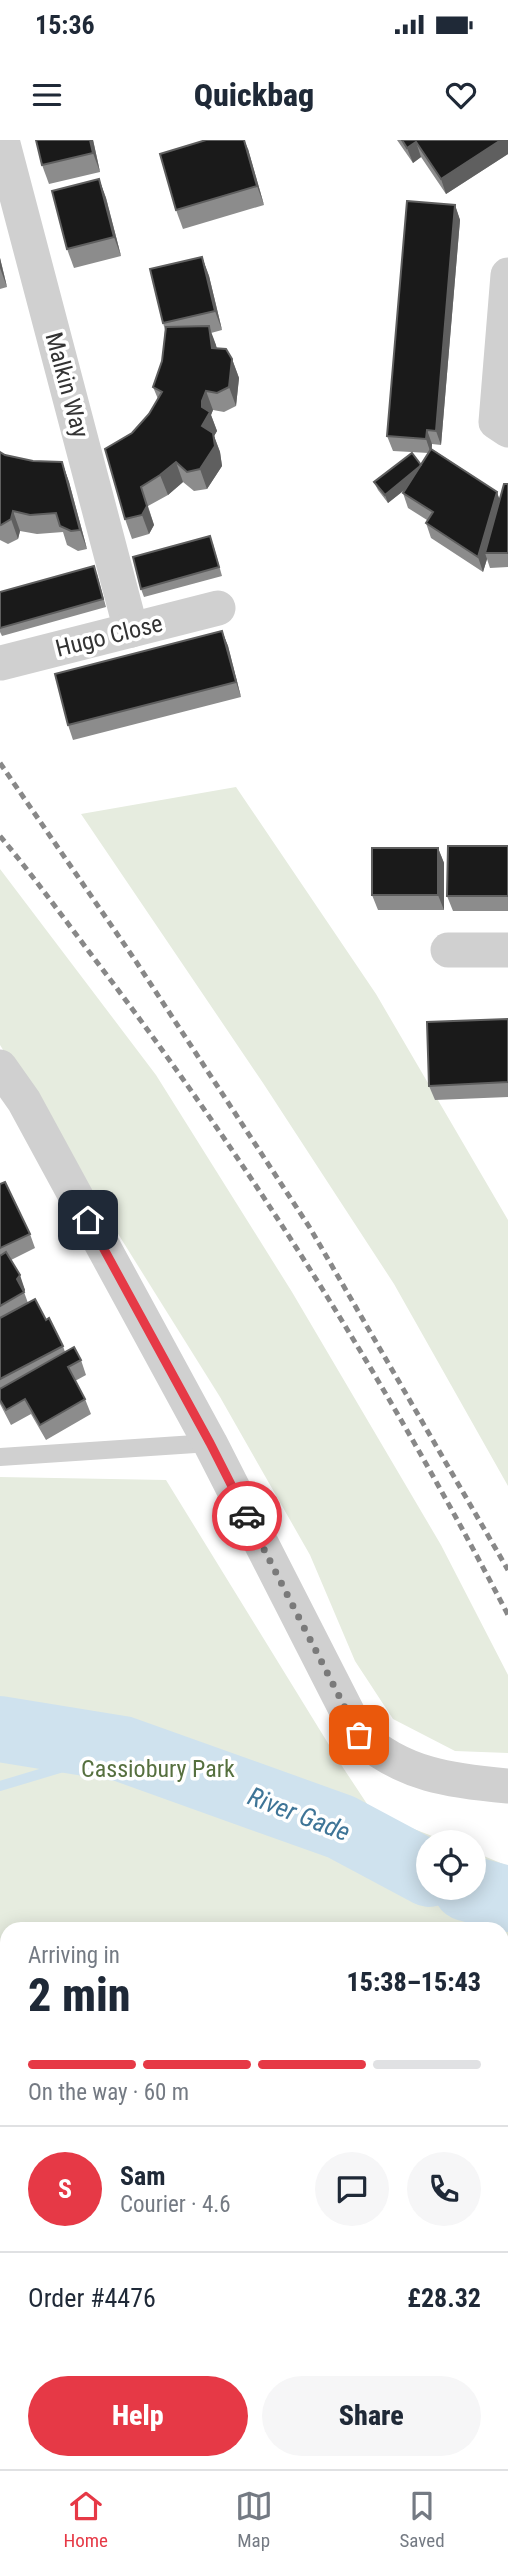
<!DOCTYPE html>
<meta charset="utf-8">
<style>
:root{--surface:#fff;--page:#f6f6f7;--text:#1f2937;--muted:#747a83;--line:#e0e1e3;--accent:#e63946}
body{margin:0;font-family:"Roboto Condensed",sans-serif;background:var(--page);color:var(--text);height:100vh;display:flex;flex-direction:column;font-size:26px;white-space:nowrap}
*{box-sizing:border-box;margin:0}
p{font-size:23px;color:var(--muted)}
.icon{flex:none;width:38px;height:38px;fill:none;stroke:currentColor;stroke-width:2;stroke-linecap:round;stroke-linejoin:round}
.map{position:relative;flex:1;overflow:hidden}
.panel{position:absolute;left:0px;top:1782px;width:509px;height:548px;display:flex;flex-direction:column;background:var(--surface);border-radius:21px 21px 0 0;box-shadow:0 4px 18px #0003}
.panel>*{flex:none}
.tools{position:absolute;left:416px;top:1690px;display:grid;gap:14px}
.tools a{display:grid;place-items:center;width:70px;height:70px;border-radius:50%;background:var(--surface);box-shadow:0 4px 18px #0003;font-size:35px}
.pin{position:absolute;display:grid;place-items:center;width:60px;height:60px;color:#fff;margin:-30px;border-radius:14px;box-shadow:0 4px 10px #0006}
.courier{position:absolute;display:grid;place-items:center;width:70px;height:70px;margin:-35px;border:5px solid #e63946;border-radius:50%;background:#fff;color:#222;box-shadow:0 2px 9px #0007}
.headline em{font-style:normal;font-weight:800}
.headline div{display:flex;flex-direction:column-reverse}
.headline{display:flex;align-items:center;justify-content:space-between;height:119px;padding:0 28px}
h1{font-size:46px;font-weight:800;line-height:52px}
.bar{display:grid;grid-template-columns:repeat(4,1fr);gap:10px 7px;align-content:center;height:84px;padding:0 28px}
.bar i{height:9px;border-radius:5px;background:var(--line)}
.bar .current{background:var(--accent)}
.bar p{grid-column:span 4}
.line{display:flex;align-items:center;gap:18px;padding:0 28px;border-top:2px solid var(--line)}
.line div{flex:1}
.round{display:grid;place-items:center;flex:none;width:74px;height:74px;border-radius:37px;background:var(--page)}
.button{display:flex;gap:14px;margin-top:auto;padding:14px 28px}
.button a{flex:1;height:80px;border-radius:42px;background:var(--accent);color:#fff;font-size:28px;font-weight:800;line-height:80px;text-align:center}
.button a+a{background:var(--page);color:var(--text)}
.status{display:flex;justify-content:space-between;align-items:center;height:49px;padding:0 35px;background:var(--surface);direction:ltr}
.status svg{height:19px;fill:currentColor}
header{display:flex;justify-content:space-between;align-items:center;height:91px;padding:0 28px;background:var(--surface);font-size:32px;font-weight:800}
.tab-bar{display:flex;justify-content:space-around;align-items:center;height:98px;border-top:2px solid var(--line);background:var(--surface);font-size:19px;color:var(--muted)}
.tab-bar a{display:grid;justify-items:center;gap:4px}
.tab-bar .current{color:var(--accent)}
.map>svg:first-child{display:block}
.green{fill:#e6ecdf;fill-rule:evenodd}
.water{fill:#cfe2ee}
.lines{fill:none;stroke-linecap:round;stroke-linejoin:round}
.stream{stroke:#cfe2ee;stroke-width:10}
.river{stroke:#cfe2ee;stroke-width:66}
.lane{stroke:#d0d0d0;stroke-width:18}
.street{stroke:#d0d0d0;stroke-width:35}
.rail{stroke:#888;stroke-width:5;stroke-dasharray:7 5;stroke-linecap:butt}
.wall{fill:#8c8c8c}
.shaded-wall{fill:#5f5f5f}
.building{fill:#1a1a1a;stroke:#5f5f5f;stroke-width:2}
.done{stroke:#7a7a7a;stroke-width:7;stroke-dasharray:0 12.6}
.route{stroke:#e63946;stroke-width:9}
.labels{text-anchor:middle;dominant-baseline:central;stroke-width:7;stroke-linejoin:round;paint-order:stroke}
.street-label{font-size:24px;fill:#333;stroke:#fff}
.park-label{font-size:24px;fill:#56703f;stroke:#fff}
.water-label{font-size:26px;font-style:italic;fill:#3f7597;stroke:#fff}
</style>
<div class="status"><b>15:36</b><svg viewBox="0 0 49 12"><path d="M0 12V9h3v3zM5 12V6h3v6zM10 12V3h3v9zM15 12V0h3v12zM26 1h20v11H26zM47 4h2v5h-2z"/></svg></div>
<header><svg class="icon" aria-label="menu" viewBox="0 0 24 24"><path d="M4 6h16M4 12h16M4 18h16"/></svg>Quickbag<svg class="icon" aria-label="heart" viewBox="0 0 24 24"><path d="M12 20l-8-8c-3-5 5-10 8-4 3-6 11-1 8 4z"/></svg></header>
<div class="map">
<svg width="508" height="2329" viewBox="0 0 508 2329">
<rect width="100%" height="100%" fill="#fff"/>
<g class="green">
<polygon points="236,647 376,854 508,1080 508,1346 394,1144 263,943 81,674"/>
<polygon points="0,729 156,935 292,1152 441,1405 508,1535 508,1613 455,1611 393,1579 355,1521 310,1415 220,1257 0,905"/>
<path d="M0,1337l166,3 176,286 31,47 77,30h-21v45h45v-36l34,14v603h-508zM7,1788h495v534h-495z"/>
</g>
<g class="water">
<polygon points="7,1847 7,2210 0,2211 0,1848"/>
<polygon points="502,2135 508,2136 508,2243 502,2243"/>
</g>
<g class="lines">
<polyline class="stream" points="0,1646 123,1609"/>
<g class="river">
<polyline points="0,1589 123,1609 341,1687 429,1734"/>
<polyline points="466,1748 508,1759"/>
</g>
<polyline class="lane" points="0,1317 210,1303"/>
<g class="street">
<polyline points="2,0 131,490"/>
<polyline points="508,135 496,282 508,290"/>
<polyline points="1,523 218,468"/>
<polyline points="448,810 508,810"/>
<path d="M0,927l24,34 186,342 149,292c43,40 93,46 149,51"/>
</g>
<g class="rail">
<polyline points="0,623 135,820 310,1088 508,1430"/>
<path d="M0,696c35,42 67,87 100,130 155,204 290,422 408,649"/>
</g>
</g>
<g class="wall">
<polygon points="36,0 93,0 100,32 49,44 42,25"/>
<polygon points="397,0 508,0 508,14 446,54 421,17 413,23"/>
<polygon points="248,9 264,65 183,89 176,70"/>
<polygon points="99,39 106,58 121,116 74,128 67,109"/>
<polygon points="455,65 460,80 441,305 432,304 432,309 497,352 499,359 508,344 508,427 490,428 487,419 483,432 431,398 426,383 427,380 408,368 403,353 405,349 388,363 378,350 374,342 421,325 429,313 393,311 387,296"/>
<polygon points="202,117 209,136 222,190 211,193 217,208 232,219 239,238 236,266 224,272 213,270 211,275 217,291 214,296 220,312 222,326 207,349 194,351 183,342 168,355 148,366 154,385 149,394 132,399 125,379 132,293 149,274 158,259 153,247 162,221 165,190 163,183"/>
<polygon points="0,118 7,147 0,149"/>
<polygon points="0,312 5,315 33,321 62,322 69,342 87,409 78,411 67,405 63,392 37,394 20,391 18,399 8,404 0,400"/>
<polygon points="213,404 222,436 144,457 141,449"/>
<polygon points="97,434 106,467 2,496 0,492 0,452"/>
<polygon points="222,491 228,506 241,557 73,600 68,585"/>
<polygon points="508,706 508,771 453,771 447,756"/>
<polygon points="438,708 444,723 444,770 378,770 372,755"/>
<polygon points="508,879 508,957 435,960 429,946"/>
<polygon points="0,1044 30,1094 35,1108 11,1120 25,1150 24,1152 28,1163 46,1180 63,1206 65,1212 81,1220 86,1235 75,1241 85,1259 91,1274 46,1300 31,1274 11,1285 0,1264"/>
</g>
<g class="shaded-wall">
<polygon points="90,0 93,0 100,32 93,13"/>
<polygon points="244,0 248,9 264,65 257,46"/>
<polygon points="501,0 508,0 508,14 446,54 441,39"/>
<polygon points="416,2 421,17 413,23 407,8"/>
<polygon points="99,39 106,58 121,116 114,97"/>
<polygon points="455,65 460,80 441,305 436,291"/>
<polygon points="202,117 209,136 222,190 215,171"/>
<polygon points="0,118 7,147 0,128"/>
<polygon points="209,186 216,205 219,227 212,208"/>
<polygon points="232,219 239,238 236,266 229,247"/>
<polygon points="206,251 213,270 211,275 217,291 214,296 220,312 222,326 207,349 200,329 202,261"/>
<polygon points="427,290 432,304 431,314 426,299"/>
<polygon points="62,322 69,342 87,409 80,390"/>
<polygon points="176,322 183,342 168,355 160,335"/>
<polygon points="422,325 425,334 388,363 385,355"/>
<polygon points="141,347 154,385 149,394 142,375"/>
<polygon points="497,352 502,367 485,413 487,419 483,432 478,417"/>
<polygon points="13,371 20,391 18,399 11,379"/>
<polygon points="222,491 228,506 241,557 236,542"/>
<polygon points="438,708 444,723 444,770 438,755"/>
<polygon points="20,1135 25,1150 23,1154 17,1139"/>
</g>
<g class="building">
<polygon points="36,0 90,0 93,13 42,25"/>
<polygon points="206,0 244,0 257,46 176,70 160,14"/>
<polygon points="402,0 501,0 441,39 416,2 407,8"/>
<polygon points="99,39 114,97 67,109 52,51"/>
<polygon points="407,61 455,65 436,291 427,290 426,299 387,296"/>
<polygon points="202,117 215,171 163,183 150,129"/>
<polygon points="209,186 212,208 226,209 232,219 229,247 217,253 206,251 202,261 202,267 210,272 202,286 213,293 215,306 200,329 187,332 176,322 160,335 141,347 147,366 142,375 125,379 105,309 132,293 149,274 162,252 153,247 162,221 166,187"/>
<polygon points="431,309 497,352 478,417 426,383 433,372 403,353"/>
<polygon points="0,312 5,315 33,321 62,322 80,390 71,391 60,386 56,373 30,375 13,371 11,379 1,385 0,384"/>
<polygon points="412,313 421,325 419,327 385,355 374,342"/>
<polygon points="504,344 508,344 508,413 485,413"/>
<polygon points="210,396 219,427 141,449 133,417"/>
<polygon points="94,426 103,459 0,488 0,452"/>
<polygon points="222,491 236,542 68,585 55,534"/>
<polygon points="448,706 508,706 508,756 447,756"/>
<rect x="372" y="708" width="66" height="47"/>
<polygon points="508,879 508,942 429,946 427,882"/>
<polygon points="5,1042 30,1094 0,1108 0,1044"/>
<polygon points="6,1112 20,1135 17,1139 24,1152 0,1166 0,1116"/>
<polygon points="35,1159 46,1180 49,1178 63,1206 0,1239 0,1178"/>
<polygon points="74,1207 81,1220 68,1227 85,1259 40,1285 25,1259 6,1270 0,1260 0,1249"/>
</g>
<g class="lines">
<polyline class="done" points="247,1376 359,1595"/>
<polyline class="route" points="88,1080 210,1303 247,1376"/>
</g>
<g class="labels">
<g class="street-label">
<text transform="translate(67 245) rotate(75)">Malkin Way</text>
<text transform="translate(109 496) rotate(-14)">Hugo Close</text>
</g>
<g class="park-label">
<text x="158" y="1629">Cassiobury Park</text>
</g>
<g class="water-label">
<text transform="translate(299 1674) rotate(21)">River Gade</text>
</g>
</g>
</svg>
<div class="tools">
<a><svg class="icon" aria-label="locate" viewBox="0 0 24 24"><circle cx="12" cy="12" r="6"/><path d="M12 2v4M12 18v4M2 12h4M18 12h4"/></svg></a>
</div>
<div class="pin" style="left:359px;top:1595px;background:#ea580c"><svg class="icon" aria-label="bag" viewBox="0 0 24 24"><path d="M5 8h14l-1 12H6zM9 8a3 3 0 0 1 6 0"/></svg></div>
<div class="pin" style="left:88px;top:1080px;background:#1f2937"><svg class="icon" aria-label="home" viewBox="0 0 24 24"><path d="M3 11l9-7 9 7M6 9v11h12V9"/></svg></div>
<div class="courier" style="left:247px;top:1376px"><svg class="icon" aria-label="car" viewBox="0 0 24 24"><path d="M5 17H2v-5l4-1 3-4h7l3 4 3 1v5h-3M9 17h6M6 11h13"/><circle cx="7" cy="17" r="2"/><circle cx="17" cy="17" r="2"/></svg></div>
<section class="panel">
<div class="headline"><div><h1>2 min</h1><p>Arriving in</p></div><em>15:38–15:43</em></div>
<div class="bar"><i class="current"></i><i class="current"></i><i class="current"></i><i></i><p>On the way · 60 m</p></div>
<div class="line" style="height:126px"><b class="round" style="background:var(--accent);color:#fff">S</b><div><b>Sam</b><p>Courier · 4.6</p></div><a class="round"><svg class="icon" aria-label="chat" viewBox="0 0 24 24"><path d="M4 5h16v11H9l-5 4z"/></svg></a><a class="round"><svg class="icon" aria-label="phone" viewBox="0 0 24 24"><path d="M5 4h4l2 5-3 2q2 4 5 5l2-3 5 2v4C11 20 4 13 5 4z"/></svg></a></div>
<div class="line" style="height:91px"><div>Order #4476</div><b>£28.32</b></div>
<div class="button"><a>Help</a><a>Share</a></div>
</section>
</div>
<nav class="tab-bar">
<a class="current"><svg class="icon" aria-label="home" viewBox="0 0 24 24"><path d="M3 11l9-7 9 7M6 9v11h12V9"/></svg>Home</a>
<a><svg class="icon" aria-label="map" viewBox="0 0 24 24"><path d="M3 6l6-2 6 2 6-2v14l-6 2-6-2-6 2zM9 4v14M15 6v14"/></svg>Map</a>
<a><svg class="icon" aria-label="saved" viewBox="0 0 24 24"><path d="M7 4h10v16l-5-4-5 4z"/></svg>Saved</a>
</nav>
